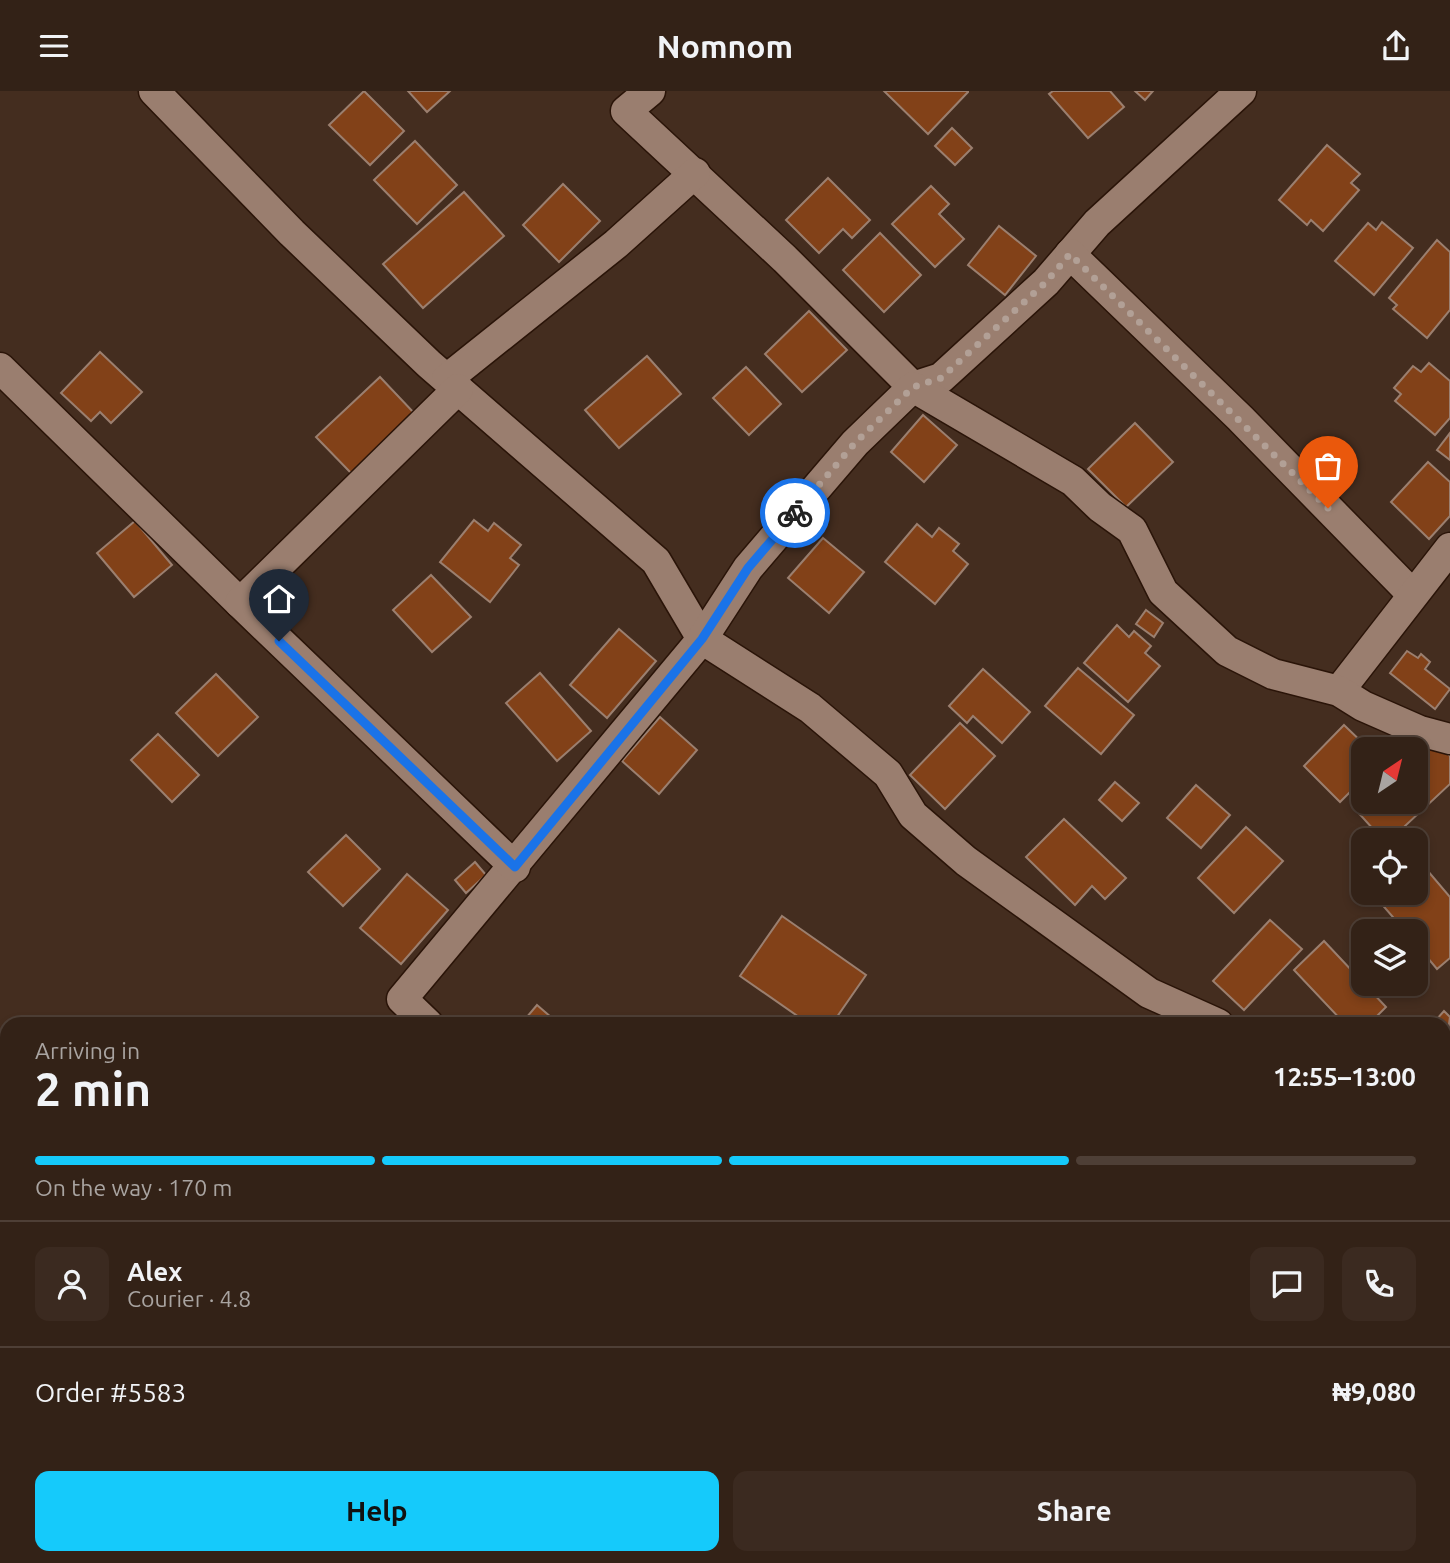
<!DOCTYPE html>
<meta charset="utf-8">
<style>
:root{--surface:#332217;--page:#3b2a20;--text:#f1f3f6;--muted:#a9a4a1;--line:#4e3f36;--accent:#15cafb}
body{margin:0;font-family:Ubuntu,sans-serif;background:var(--page);color:var(--text);height:100vh;display:flex;flex-direction:column;font-size:26px;white-space:nowrap}
*{box-sizing:border-box;margin:0}
p{font-size:23px;color:var(--muted)}
.icon{flex:none;width:38px;height:38px;fill:none;stroke:currentColor;stroke-width:2;stroke-linecap:round;stroke-linejoin:round}
.map{position:relative;flex:1;overflow:hidden}
.panel{position:absolute;left:0px;top:926px;width:1451px;height:548px;display:flex;flex-direction:column;background:var(--surface);border-radius:21px 21px 0 0;box-shadow:0 4px 10px #0003,0 0 0 2px var(--line)}
.panel>*{flex:none}
.needle{width:46px;rotate:35deg}
.tools{position:absolute;left:1351px;top:646px;display:grid;gap:14px}
.tools a{display:grid;place-items:center;width:77px;height:77px;border-radius:14px;background:var(--surface);box-shadow:0 4px 10px #0003,0 0 0 2px var(--line);font-size:35px}
.pin{position:absolute;display:grid;place-items:center;width:60px;height:60px;color:#fff;margin:-72px -30px;border-radius:50% 50% 50% 0;rotate:-45deg;box-shadow:0 0 7px #0007}
.pin .icon{rotate:45deg}
.courier{position:absolute;display:grid;place-items:center;width:70px;height:70px;margin:-35px;border:5px solid #1a73e8;border-radius:50%;background:#fff;color:#222;box-shadow:0 2px 9px #0007}
.headline em{font-style:normal;font-weight:700}
.headline div{display:flex;flex-direction:column-reverse}
.headline{display:flex;align-items:center;justify-content:space-between;height:119px;padding:0 35px}
h1{font-size:46px;font-weight:700;line-height:52px}
.bar{display:grid;grid-template-columns:repeat(4,1fr);gap:10px 7px;align-content:center;height:84px;padding:0 35px}
.bar i{height:9px;border-radius:5px;background:var(--line)}
.bar .active{background:var(--accent)}
.bar p{grid-column:span 4}
.line{display:flex;align-items:center;gap:18px;padding:0 35px;border-top:2px solid var(--line)}
.line div{flex:1}
.round{display:grid;place-items:center;flex:none;width:74px;height:74px;border-radius:14px;background:var(--page)}
.cta{display:flex;gap:14px;margin-top:auto;padding:14px 35px}
.cta a{flex:1;height:80px;border-radius:14px;background:var(--accent);color:#111;font-size:28px;font-weight:700;line-height:80px;text-align:center}
.cta a+a{background:var(--page);color:var(--text)}
header{display:flex;justify-content:space-between;align-items:center;height:91px;padding:0 35px;background:var(--surface);font-size:32px;font-weight:700}
.map>svg:first-child{display:block}
.building{fill:#824118;stroke:#9b7f6f;stroke-width:2}
.lines{fill:none;stroke-linecap:round;stroke-linejoin:round}
.street-casing{stroke:#2a1408;stroke-width:33}
.street{stroke:#9a7e6f;stroke-width:30}
.done{stroke:#b2a096;stroke-width:7;stroke-dasharray:0 12.6}
.route{stroke:#1a73e8;stroke-width:9}
</style>
<header><svg class="icon" aria-label="menu" viewBox="0 0 24 24"><path d="M4 6h16M4 12h16M4 18h16"/></svg>Nomnom<svg class="icon" aria-label="share" viewBox="0 0 24 24"><path d="M12 15V3M7 8l5-5 5 5M5 13v7h14v-7"/></svg></header>
<div class="map">
<svg width="1450" height="1472" viewBox="0 0 1450 1472">
<rect width="100%" height="100%" fill="#442d1f"/>
<g class="building">
<polygon points="364,0 404,40 370,74 329,34"/>
<polygon points="408,0 450,0 427,21"/>
<polygon points="884,0 968,0 968,1 928,43"/>
<polygon points="1053,0 1110,0 1124,16 1088,47 1049,3"/>
<polygon points="1135,0 1153,0 1145,9"/>
<polygon points="952,37 972,57 955,74 935,55"/>
<polygon points="415,50 457,94 417,133 374,89"/>
<polygon points="1327,54 1360,83 1351,92 1359,99 1323,140 1311,129 1307,134 1279,109"/>
<polygon points="828,87 870,129 852,147 843,138 819,162 786,129"/>
<polygon points="563,93 600,130 559,171 523,134"/>
<polygon points="931,95 949,113 939,123 964,148 935,176 892,133"/>
<polygon points="464,101 504,145 423,217 383,173"/>
<polygon points="1382,131 1413,157 1374,204 1335,170 1368,132 1376,139"/>
<polygon points="999,135 1036,165 1005,204 968,174"/>
<polygon points="880,142 921,184 884,221 843,179"/>
<polygon points="1437,149 1450,161 1450,219 1427,247 1393,218 1397,214 1389,207"/>
<polygon points="809,220 847,259 802,301 765,263"/>
<polygon points="100,261 142,301 111,332 100,321 91,330 61,302"/>
<polygon points="647,265 681,303 619,357 585,319"/>
<polygon points="1429,272 1450,290 1450,327 1435,344 1395,310 1401,303 1394,297 1413,275 1421,281"/>
<polygon points="746,276 781,313 749,344 713,307"/>
<polygon points="380,286 415,323 352,383 316,346"/>
<polygon points="923,324 957,354 924,391 891,361"/>
<polygon points="1135,332 1173,371 1126,416 1088,378"/>
<polygon points="1450,342 1450,369 1437,359"/>
<polygon points="1428,371 1450,391 1450,425 1429,448 1391,411"/>
<polygon points="474,429 488,440 494,432 521,454 510,467 519,474 490,511 440,471"/>
<polygon points="135,430 172,474 134,506 97,462"/>
<polygon points="917,433 932,446 939,437 959,453 953,460 968,473 935,513 885,471"/>
<polygon points="823,447 864,481 829,522 788,487"/>
<polygon points="431,484 471,526 432,561 393,519"/>
<polygon points="1146,519 1163,532 1154,546 1136,533"/>
<polygon points="1117,534 1129,546 1134,540 1151,555 1145,562 1160,575 1128,611 1084,572"/>
<polygon points="619,538 656,570 607,627 570,594"/>
<polygon points="1407,560 1418,567 1421,563 1430,571 1425,578 1450,598 1435,618 1390,582"/>
<polygon points="1078,577 1134,624 1101,663 1045,615"/>
<polygon points="983,578 1030,621 1002,652 973,625 967,632 949,615"/>
<polygon points="540,582 591,640 557,670 506,612"/>
<polygon points="216,583 258,626 218,665 176,622"/>
<polygon points="660,626 697,659 659,703 622,670"/>
<polygon points="960,632 995,665 945,718 910,684"/>
<polygon points="1344,634 1369,658 1363,658 1363,688 1340,711 1304,675"/>
<polygon points="158,643 199,684 172,711 131,669"/>
<polygon points="1432,646 1450,665 1450,693 1390,749 1383,749 1355,718 1363,710 1416,710 1416,661"/>
<polygon points="1115,691 1139,712 1122,730 1099,709"/>
<polygon points="1196,694 1230,724 1201,757 1167,727"/>
<polygon points="1064,728 1126,787 1105,808 1092,795 1075,814 1026,766"/>
<polygon points="1246,736 1283,770 1234,822 1198,787"/>
<polygon points="346,744 380,778 343,815 308,781"/>
<polygon points="1416,766 1450,806 1450,867 1437,878 1416,853 1416,840 1405,840 1372,802 1416,802"/>
<polygon points="475,771 486,784 466,802 455,789"/>
<polygon points="407,783 448,819 401,873 360,837"/>
<polygon points="782,825 866,884 832,933 809,933 740,885"/>
<polygon points="1270,829 1302,858 1244,919 1213,890"/>
<polygon points="1324,850 1386,916 1369,933 1345,933 1294,879"/>
<polygon points="537,914 559,933 521,933"/>
<polygon points="1444,920 1450,926 1448,940 1444,933 1436,929"/>
<polygon points="1450,1137 1450,1152 1444,1147"/>
<polygon points="488,1466 549,1466 553,1472 492,1472"/>
<polygon points="562,1466 618,1466 621,1470 567,1472"/>
<polygon points="1239,1466 1308,1466 1315,1472 1239,1472 1236,1469"/>
</g>
<g class="lines">
<defs>
<g id="street">
<polyline points="154,0 292,142 429,273 656,470 702,548 402,908 428,933"/>
<polyline points="650,0 626,20 785,168 913,296 941,287 1046,191 1097,132 1241,0"/>
<polyline points="1070,163 1240,327 1412,503"/>
<polyline points="0,277 240,512"/>
<polyline points="447,288 616,153 695,82"/>
<polyline points="458,298 240,512 515,776"/>
<polyline points="1339,600 1450,457"/>
<polyline points="1218,933 1149,902 966,770 913,724 888,683 810,617 702,548 748,477 855,352 913,296 1073,390 1100,416 1132,439 1163,501 1227,560 1273,583 1339,600 1363,615 1420,640 1450,648"/>
<polyline points="0,1015 7,1017"/>
<polyline points="1444,1342 1450,1336"/>
<polyline points="293,1466 298,1472"/>
<polyline points="1383,1466 1390,1472"/>
<polyline points="51,1472 55,1466"/>
<polyline points="1357,1472 1361,1466"/>
</g>
</defs>
<use href="#street" class="street-casing"/>
<use href="#street" class="street"/>
</g>
<g class="lines">
<polyline class="done" points="795,422 855,352 913,296 941,287 1046,191 1070,163 1328,417"/>
<polyline class="route" points="279,550 515,776 702,548 748,477 795,422"/>
</g>
</svg>
<div class="tools">
<a><svg class="needle" viewBox="-14 -14 28 28"><path d="M0-13l5 13h-10z" fill="#e53935"/><path d="M0 13l5-13h-10z" fill="#a9a4a1"/></svg></a>
<a><svg class="icon" aria-label="locate" viewBox="0 0 24 24"><circle cx="12" cy="12" r="6"/><path d="M12 2v4M12 18v4M2 12h4M18 12h4"/></svg></a>
<a><svg class="icon" aria-label="layers" viewBox="0 0 24 24"><path d="M12 4l9 5-9 5-9-5zM3 14l9 5 9-5"/></svg></a>
</div>
<div class="pin" style="left:1328px;top:417px;background:#ea580c"><svg class="icon" aria-label="bag" viewBox="0 0 24 24"><path d="M5 8h14l-1 12H6zM9 8a3 3 0 0 1 6 0"/></svg></div>
<div class="pin" style="left:279px;top:550px;background:#1f2937"><svg class="icon" aria-label="home" viewBox="0 0 24 24"><path d="M3 11l9-7 9 7M6 9v11h12V9"/></svg></div>
<div class="courier" style="left:795px;top:422px"><svg class="icon" aria-label="bike" viewBox="0 0 24 24"><circle cx="6" cy="16" r="4"/><circle cx="18" cy="16" r="4"/><path d="M6 16l4-8h5l3 8M10 8l3 8H6M13 5h3"/></svg></div>
<section class="panel">
<div class="headline"><div><h1>2 min</h1><p>Arriving in</p></div><em>12:55–13:00</em></div>
<div class="bar"><i class="active"></i><i class="active"></i><i class="active"></i><i></i><p>On the way · 170 m</p></div>
<div class="line" style="height:126px"><a class="round"><svg class="icon" aria-label="person" viewBox="0 0 24 24"><circle cx="12" cy="8" r="4"/><path d="M4 21q1-7 8-7t8 7"/></svg></a><div><b>Alex</b><p>Courier · 4.8</p></div><a class="round"><svg class="icon" aria-label="chat" viewBox="0 0 24 24"><path d="M4 5h16v11H9l-5 4z"/></svg></a><a class="round"><svg class="icon" aria-label="phone" viewBox="0 0 24 24"><path d="M5 4h4l2 5-3 2q2 4 5 5l2-3 5 2v4C11 20 4 13 5 4z"/></svg></a></div>
<div class="line" style="height:91px"><div>Order #5583</div><b>₦9,080</b></div>
<div class="cta"><a>Help</a><a>Share</a></div>
</section>
</div>
